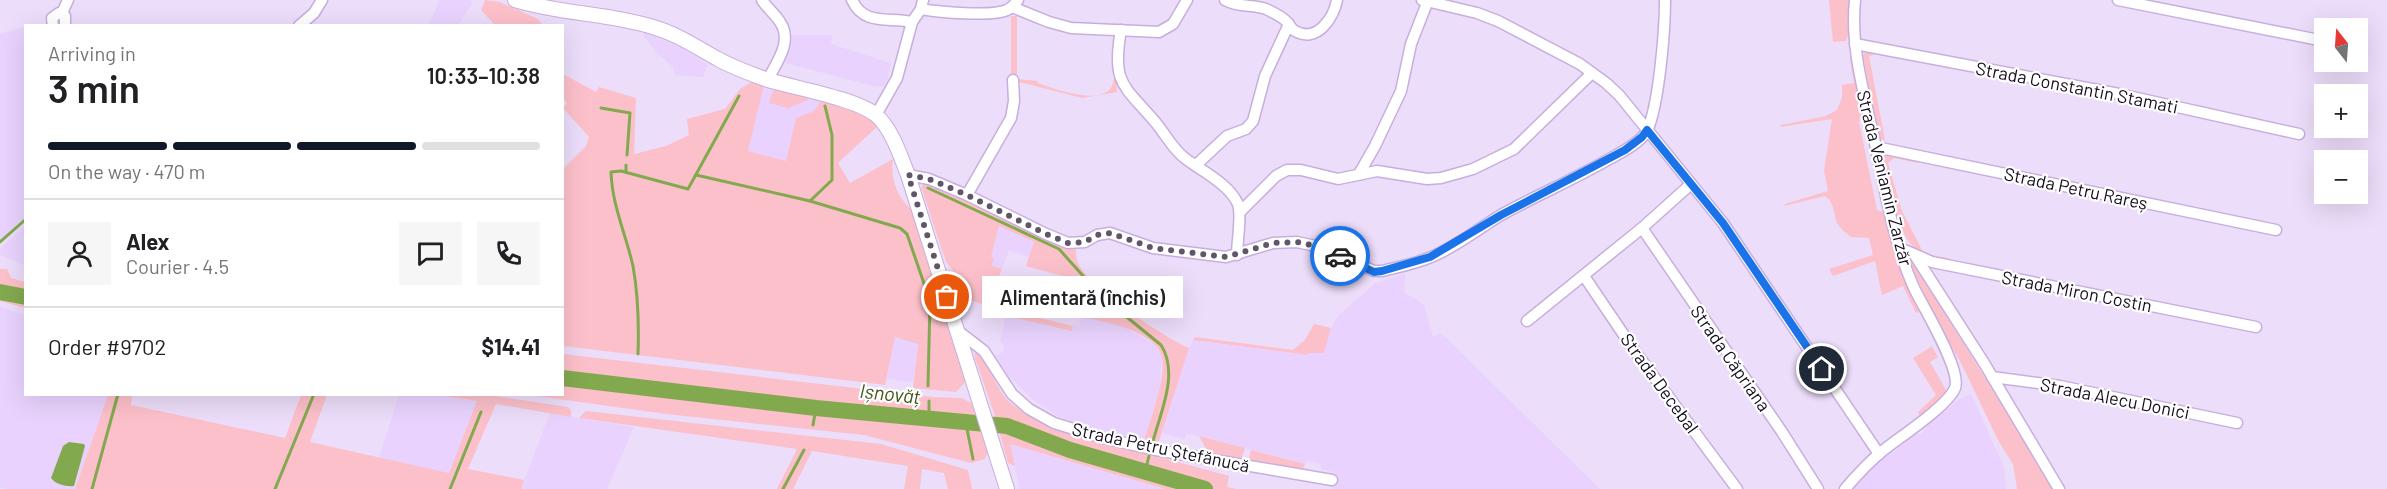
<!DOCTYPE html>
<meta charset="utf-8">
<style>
:root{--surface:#fff;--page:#f6f6f6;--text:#202124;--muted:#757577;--line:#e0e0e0;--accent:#111827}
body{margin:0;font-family:Barlow,sans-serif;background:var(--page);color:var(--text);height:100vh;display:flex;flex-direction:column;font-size:22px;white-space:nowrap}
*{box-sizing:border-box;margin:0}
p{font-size:20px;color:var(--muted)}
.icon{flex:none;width:33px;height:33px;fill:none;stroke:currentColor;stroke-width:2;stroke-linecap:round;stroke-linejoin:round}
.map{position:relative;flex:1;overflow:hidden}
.sheet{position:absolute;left:24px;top:24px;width:540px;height:372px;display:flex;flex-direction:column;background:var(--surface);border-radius:0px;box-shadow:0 6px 24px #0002}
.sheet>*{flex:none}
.needle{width:39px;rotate:343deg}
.controls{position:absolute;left:2314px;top:18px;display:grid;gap:12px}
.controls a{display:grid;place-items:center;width:54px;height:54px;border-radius:0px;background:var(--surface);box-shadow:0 6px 24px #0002;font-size:30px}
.pin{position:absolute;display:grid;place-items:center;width:51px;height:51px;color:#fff;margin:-26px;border:3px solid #fff;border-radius:50%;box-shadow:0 2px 6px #0007}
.courier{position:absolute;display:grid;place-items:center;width:60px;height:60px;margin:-30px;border:4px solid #1a73e8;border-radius:50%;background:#fff;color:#222;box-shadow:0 2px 8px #0007}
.bubble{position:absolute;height:42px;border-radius:0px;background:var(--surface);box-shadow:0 6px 24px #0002;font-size:20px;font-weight:600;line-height:42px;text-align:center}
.summary em{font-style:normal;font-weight:600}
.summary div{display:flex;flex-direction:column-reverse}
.summary{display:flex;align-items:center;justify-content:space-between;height:102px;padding:0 24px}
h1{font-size:39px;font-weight:600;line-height:45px}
.bar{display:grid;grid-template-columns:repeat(4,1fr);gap:9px 6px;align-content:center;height:72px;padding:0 24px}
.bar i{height:8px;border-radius:4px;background:var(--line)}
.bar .on{background:var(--accent)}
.bar p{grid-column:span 4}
.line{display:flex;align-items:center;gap:15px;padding:0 24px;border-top:2px solid var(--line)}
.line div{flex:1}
.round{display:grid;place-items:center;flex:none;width:63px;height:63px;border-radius:0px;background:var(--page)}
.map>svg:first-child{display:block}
.built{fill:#e9d3fe}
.green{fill:#fcc0ca}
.water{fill:#83a94f}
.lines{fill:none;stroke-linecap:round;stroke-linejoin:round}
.stream{stroke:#83a94f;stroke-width:3}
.river{stroke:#83a94f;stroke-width:16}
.street-casing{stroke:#c7afdd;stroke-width:13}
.secondary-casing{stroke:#c7afdd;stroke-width:16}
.street{stroke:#fff;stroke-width:10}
.secondary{stroke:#fff;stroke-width:14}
.done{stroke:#60566a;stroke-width:6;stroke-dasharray:0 10.8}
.route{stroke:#1a73e8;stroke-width:8}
.labels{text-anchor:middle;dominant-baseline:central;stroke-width:4.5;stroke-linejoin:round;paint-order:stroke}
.street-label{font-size:18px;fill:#150d1d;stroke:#fff}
.water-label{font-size:20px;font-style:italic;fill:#405919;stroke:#fff}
</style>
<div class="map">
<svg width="2387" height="489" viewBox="0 0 2387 489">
<rect width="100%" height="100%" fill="#ecddfa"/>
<g class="built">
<polygon points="440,0 471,0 472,4 458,25 414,25 429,24"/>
<polygon points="25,27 25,217 0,240 0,34"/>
<polygon points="644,32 677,46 708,64 703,77 675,75 673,67 658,54 643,35"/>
<polygon points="793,35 832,35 831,44 891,63 886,85 877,87 785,63"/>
<polygon points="764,85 821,101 783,188 740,178"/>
<polygon points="25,226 25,265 0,255 0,249"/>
<polygon points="999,226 1034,243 1032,247 1060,269 1009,250 1002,269 992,266 991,257"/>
<polygon points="1405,273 1404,292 1424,305 1433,337 1441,333 1600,489 1335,489 1331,487 1333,472 1321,469 1321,464 1307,460 1305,464 1199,436 1186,434 1185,439 1162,433 1186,353 1193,340 1307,355 1308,353 1324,353 1328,334 1338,316 1374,284"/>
<polygon points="0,307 25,315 26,394 108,395 75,489 7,489 0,487"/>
<polygon points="1006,316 1072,331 1074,324 1079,326 1082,317 1120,325 1154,344 1162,358 1159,390 1144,440 1108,432 1059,417 1031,398 1006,373 996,356 1003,352 1004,346 1000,341"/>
<polygon points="894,336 918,343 913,382 887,379"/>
<polygon points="1971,394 2004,467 2006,489 1852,489 1878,460 1894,452 1915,434 1922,434 1926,427 1960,399"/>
<polygon points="399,395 431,395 478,401 449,473 379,458"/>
<polygon points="550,413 634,427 607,489 521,489"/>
<polygon points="1009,444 1165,489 1020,489"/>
</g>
<g class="green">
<polygon points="485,0 500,2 538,19 542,24 495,25 481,10"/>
<polygon points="1829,0 1851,0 1850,30 1846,41 1833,42"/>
<path d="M1011,16h6v63l20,2 1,2c17,6 53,20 70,8 6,-4 6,-16 8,-23l1,24 -35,6 -71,-18z"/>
<polygon points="1868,51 1890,54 1891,57 1875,54 1869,56 1885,140 1879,139 1863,55"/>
<path d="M1850,59l4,4 10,48 -5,11 18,88 8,3 11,43 23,56 -3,1 -13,-27 -21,9 -7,-34 -42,15 -4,-7 44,-14 -4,-17 -18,-1c-5,-4 -11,-9 -14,-14 -4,-10 -2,-20 -12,-27l-41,10 1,-2 43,-13 -4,-20 8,-52 -52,8 1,-2 45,-9 11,-6 5,-12v-13l12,-2z"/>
<path d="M563,74l33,18 3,-5 37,11 -2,56 32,-8 23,-11 -2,-16 38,-10 15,-20 11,-7 13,3 -16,66 38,10 10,-43 18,-7 7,-10 44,13 13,12 -40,37 12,20 43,-24c-3,20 4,38 19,51l54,171 -10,11 -43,-4 5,-44 -23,-7 -10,48 -322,-39v-177l23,-23 3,-9 -26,-29 4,-5 -4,-5z"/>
<polygon points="777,88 807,97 808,100 788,108 769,103 772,93"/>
<path d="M1885,154l34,6 -1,3 -24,-5 -6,5 14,48 20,39 4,4 22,4 -2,4c-7,-2 -16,-3 -22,-6 -28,-16 -36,-71 -42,-99z"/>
<path d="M924,184l37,13 100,48 15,4c0,4 0,10 2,14 12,25 85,74 111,85l-31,96 -14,-4c6,-19 22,-63 18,-82 -6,-28 -58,-36 -80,-41l3,-24 -8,-13 -51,-14 8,-24 -35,-16 -8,31 3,1 -2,8 10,3 -4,9 -9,-2 -2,10 8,2 -4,13 -7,4 -22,-8 -8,-25 -8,-10 -25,-75z"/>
<polygon points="1909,259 1911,259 2054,489 2017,489 2013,464 1999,442 1960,361 1935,320"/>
<polygon points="0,269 7,269 11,278 25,282 25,308 0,301"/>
<polygon points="1007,310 1073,326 1072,331 1006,316"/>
<polygon points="1314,324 1331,328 1324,353 1308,353 1308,355 1193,340 1195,337 1293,350 1305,340"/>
<polygon points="1931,345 1938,357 1930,362 1946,390 1943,396 1921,418 1918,412 1936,395 1913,358 1931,347"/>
<path d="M975,352c12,7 20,32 29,44 11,14 33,24 49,32l176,48 -2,11 9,2h-71l-155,-45 5,22 -7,-3 -13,-47 -20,-58z"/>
<polygon points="563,354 933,397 962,398 973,404 988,452 985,459 971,463 864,435 666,414 529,395 562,394"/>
<polygon points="108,395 132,395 131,405 285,438 301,395 327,395 310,442 449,473 477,401 437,395 489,395 568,407 571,410 571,417 496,404 468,469 524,480 521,489 75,489"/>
<polygon points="586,411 881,444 968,470 972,489 948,489 944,473 922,469 920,489 904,489 908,466 812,451 793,489 777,489 797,449 579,418"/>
<polygon points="1199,436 1245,448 1241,460 1209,454"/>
<polygon points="1251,450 1305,464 1301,471 1248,462"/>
</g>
<path class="water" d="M69,442l15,2 1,2 -11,40c-8,1 -19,-2 -23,-8l12,-32z"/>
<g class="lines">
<g class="stream">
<polyline points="601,108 630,113 627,155"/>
<polyline points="626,172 626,165"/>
<polyline points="696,175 810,201 832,180 832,135 825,106"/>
<path d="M928,188l131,61 42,47 60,49c18,28 0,66 -8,96"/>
<polyline points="810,201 900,228 907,234 930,301 928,386"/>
<polyline points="0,242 26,219"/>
<path d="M638,354c1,-29 0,-60 -5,-88 -7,-31 -21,-61 -22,-94l10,-1 67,18 51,-93"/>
<polyline points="929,401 929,420"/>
<polyline points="966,424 973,459"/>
<polyline points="813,425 816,408"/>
<polyline points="1145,472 1149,456"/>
<polyline points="92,489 118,394"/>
<polyline points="275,489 314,394"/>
<polyline points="450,489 481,412"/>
<polyline points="783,489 804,450"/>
</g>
<g class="river">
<polyline points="0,292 26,297"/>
<polyline points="562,378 816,408 1007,426 1070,450 1205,489"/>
</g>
<defs>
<g id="street">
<path d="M762,0c5,8 13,14 18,22 13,19 -3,40 -12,57"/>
<path d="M852,0c12,26 36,17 60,22"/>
<path d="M1225,0c15,8 27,4 41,9 6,3 15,7 20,12 3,3 5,8 9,10 22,13 39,-14 42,-31"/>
<polyline points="1422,0 1477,13 1498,21 1580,64 1606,83 1619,95 1723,223 1879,454"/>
<polyline points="2118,0 2319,40"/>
<polyline points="1012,7 1049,22 1071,28 1159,32 1173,24 1187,0"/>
<path d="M921,9c17,3 71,8 86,1 5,-2 8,-6 11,-10"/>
<polyline points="62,13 68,0"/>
<polyline points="53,26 52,18 59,13 65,16 65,26"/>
<polyline points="299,26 314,13 322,0"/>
<path d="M1121,30c-10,55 4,56 35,93 10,12 17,27 30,36 16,12 43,25 52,45 4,11 -1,37 -1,51"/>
<polyline points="1855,44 2119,94 2299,134"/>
<polyline points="876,115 897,78 912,22 921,9 923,0"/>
<polyline points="1876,147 2276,230"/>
<polyline points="1196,165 1227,136 1246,129 1253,121 1265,76 1289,24"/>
<polyline points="1359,174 1375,146 1401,91 1411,44 1427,3"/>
<path d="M908,175l21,4 38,16 79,39 22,9 17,-1 12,-7 13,-2 43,15 73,9 47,-14 24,-1 23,5 54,24h8c16,-4 33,-7 49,-14 25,-10 47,-28 70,-42 36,-20 74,-36 110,-57 11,-6 29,-15 36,-27 12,-26 18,-101 18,-131"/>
<polyline points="967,195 1011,118 1014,101 1013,80"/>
<polyline points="1240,212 1276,176 1287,170 1301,170 1338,179 1377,171 1427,179 1441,178 1473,169 1514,149 1592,73"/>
<polyline points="1642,228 1782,432 1818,489"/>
<polyline points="1900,248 1932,262 2256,327"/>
<polyline points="1916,257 1984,363 2059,489"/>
<polyline points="1584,276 1634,350 1737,489"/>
<polyline points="1527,321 1642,228 1691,184"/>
<polyline points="958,331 984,351 1012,394 1029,409 1054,423 1103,438 1156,450 1332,480"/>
<polyline points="1992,377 2060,386 2237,423"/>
<path d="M1845,489c11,-13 22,-25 35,-36 18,-15 67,-46 75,-65 7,-18 -32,-81 -41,-100 -20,-45 -29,-96 -39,-145 -10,-47 -25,-94 -20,-143"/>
</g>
<path id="secondary" d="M515,0c45,14 93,13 138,27 24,7 43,20 65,32 16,9 33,15 50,21 27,8 89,19 108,35 16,14 24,40 32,60l99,314"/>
</defs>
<use href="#street" class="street-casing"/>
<use href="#secondary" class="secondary-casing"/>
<use href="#street" class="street"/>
<use href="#secondary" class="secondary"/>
</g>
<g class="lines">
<polyline class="done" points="947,297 908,175 929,179 967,195 1046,234 1068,243 1085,242 1097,235 1110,233 1153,248 1226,257 1273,243 1297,242 1320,247 1340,256"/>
<polyline class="route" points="1340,256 1374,272 1382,271 1430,257 1501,215 1625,150 1642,137 1647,130 1723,223 1822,369"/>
</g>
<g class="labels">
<g class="street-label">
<text transform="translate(2077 87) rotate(11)">Strada Constantin Stamati</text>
<text transform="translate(1885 178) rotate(76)">Strada Veniamin Zarzăr</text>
<text transform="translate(2076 188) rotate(12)">Strada Petru Rareș</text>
<text transform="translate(2077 291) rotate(11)">Strada Miron Costin</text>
<text transform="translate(1731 358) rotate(55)">Strada Căpriana</text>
<text transform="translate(1660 383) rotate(54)">Strada Decebal</text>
<text transform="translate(2115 398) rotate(11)">Strada Alecu Donici</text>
<text transform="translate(1161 447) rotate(12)">Strada Petru Ştefănucă</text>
</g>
<g class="water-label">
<text transform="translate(890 393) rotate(6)">Ișnovăț</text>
</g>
</g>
</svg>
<div class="controls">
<a><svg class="needle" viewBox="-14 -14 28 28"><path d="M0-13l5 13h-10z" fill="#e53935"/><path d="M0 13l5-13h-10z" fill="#757577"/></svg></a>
<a>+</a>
<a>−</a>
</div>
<div class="pin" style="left:947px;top:297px;background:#ea580c"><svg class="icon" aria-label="bag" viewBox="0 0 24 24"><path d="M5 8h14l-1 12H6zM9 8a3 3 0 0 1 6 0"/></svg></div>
<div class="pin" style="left:1822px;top:369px;background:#1f2937"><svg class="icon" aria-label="home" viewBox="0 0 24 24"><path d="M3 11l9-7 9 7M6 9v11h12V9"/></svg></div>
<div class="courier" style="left:1340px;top:256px"><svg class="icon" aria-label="car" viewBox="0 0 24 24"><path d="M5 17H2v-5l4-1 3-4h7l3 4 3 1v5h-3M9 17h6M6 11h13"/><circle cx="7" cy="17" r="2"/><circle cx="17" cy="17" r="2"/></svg></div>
<div class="bubble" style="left:982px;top:276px;width:201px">Alimentară (închis)</div>
<section class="sheet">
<div class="summary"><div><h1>3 min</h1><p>Arriving in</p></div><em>10:33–10:38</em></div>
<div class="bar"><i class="on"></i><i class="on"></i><i class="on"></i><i></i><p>On the way · 470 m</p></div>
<div class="line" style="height:108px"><a class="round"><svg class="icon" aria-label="person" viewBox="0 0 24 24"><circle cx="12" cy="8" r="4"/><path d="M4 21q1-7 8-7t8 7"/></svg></a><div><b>Alex</b><p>Courier · 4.5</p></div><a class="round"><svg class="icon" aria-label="chat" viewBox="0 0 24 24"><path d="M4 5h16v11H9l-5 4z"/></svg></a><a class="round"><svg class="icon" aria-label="phone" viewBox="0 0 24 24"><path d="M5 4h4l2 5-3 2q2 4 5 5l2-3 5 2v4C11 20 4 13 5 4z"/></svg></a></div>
<div class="line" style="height:78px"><div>Order #9702</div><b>$14.41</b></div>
</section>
</div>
